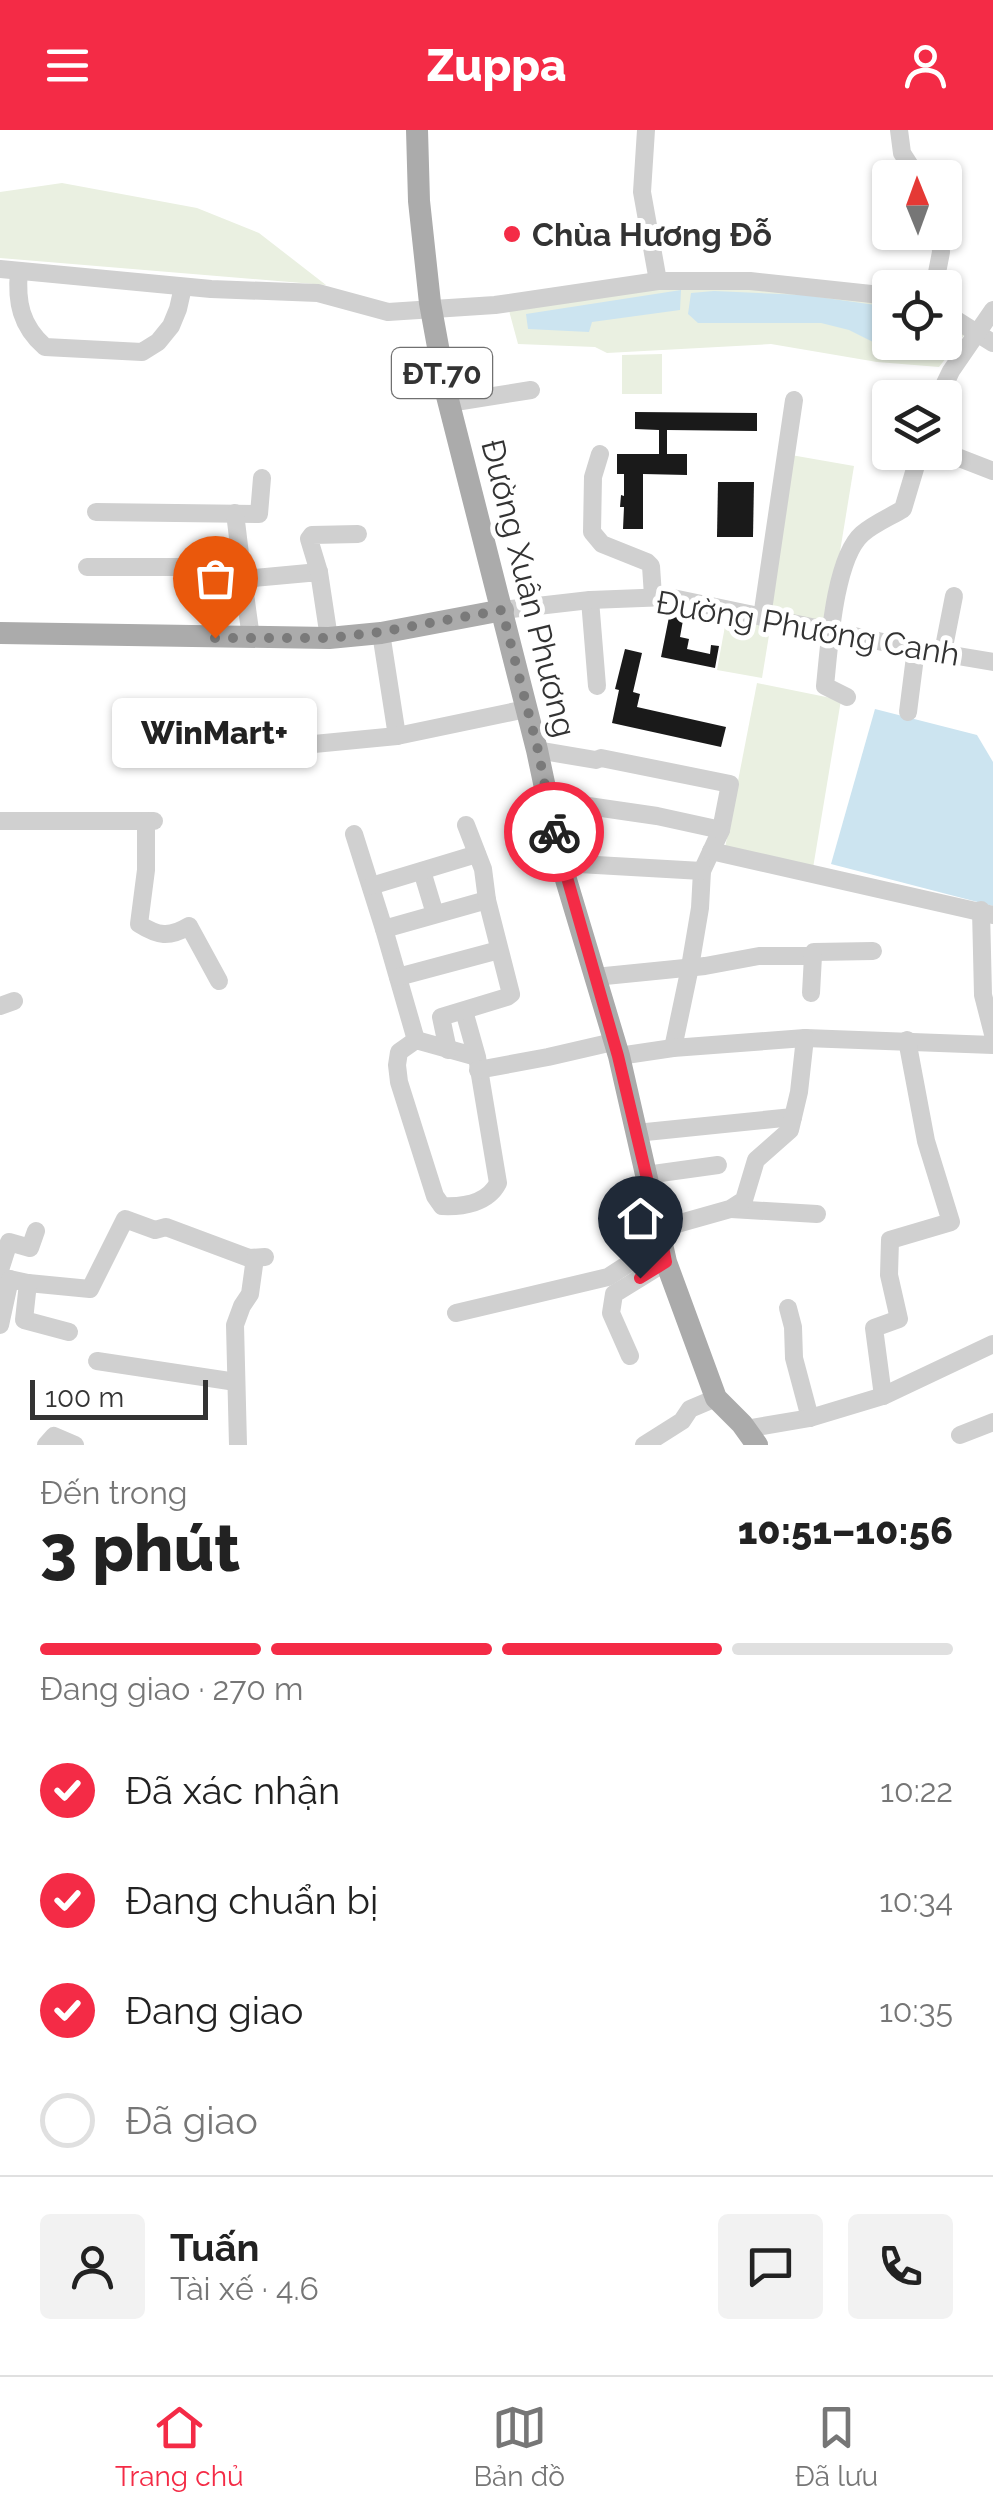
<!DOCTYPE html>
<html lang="vi">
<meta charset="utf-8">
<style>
:root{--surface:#fff;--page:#f2f2f2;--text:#222;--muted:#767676;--line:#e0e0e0;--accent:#f42b46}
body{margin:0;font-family:Raleway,sans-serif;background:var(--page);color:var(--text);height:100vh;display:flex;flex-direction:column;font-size:38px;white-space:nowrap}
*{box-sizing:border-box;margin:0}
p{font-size:32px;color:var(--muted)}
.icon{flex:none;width:55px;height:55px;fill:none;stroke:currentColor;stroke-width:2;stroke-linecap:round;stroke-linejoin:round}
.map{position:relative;height:1315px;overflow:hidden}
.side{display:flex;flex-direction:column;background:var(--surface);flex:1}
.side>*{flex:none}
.needle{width:65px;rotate:359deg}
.controls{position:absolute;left:872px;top:30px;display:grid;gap:20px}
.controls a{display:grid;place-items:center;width:90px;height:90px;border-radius:10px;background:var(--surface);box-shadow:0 2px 8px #0004;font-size:50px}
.scale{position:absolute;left:30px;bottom:25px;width:178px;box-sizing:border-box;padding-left:10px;border:5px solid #333;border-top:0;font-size:28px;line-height:35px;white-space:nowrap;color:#333;-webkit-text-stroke:8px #fff;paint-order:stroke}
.pin{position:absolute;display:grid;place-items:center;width:85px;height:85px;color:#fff;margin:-102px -42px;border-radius:50% 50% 50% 0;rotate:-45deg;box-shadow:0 0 10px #0007}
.pin .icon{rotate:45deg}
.courier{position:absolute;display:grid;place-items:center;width:100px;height:100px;margin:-50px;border:8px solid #f42b46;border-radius:50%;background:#fff;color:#222;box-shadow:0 2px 12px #0007}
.bubble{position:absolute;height:70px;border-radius:10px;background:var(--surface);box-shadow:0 2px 8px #0004;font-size:32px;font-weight:800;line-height:70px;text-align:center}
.headline em{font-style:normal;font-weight:800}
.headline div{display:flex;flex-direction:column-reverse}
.headline{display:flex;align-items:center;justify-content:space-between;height:170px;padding:0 40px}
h1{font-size:65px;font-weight:800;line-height:75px}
.bar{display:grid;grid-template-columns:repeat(4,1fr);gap:15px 10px;align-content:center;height:120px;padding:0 40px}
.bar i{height:12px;border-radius:8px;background:var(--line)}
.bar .on{background:var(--accent)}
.bar p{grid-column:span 4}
.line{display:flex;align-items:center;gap:25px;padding:0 40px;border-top:2px solid var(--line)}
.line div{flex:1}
.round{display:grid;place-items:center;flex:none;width:105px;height:105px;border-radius:10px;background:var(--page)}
ol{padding:0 40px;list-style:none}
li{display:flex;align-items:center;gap:30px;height:110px}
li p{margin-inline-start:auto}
li .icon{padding:10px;border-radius:50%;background:var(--accent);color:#fff;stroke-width:4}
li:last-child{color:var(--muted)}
li i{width:55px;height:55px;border:5px solid var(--line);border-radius:50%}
header{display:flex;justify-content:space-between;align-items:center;height:130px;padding:0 40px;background:var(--accent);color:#fff;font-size:45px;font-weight:800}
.tab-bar{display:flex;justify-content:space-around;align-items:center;height:140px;border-top:2px solid var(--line);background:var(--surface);font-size:28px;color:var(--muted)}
.tab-bar a{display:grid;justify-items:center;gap:5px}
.tab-bar .on{color:var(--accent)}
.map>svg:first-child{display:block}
.green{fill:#eaf0e1}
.water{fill:#cce4f0}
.building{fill:#1a1a1a}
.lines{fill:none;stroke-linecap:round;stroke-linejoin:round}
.minor{stroke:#d0d0d0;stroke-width:18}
.major{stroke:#ababab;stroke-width:22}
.done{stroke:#7a7a7a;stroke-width:10;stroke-dasharray:0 18}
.route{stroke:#f42b46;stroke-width:12}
.poi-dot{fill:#f42b46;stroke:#fff;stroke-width:4}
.labels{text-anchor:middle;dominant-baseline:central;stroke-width:10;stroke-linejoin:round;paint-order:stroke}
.shield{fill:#fff;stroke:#707070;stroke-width:2.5}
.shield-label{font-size:30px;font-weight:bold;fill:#333}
.poi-label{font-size:32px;font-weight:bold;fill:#333;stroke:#fff;text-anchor:start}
.street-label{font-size:32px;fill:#333;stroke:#fff}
</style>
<header><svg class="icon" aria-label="menu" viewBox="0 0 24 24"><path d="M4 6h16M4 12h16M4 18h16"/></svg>Zuppa<svg class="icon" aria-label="person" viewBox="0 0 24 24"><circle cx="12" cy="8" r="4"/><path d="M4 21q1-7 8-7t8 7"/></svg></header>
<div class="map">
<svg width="993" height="1315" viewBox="0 0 993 1315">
<rect width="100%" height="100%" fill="#fff"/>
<g class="green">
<polygon points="62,53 197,78 259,103 326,155 0,128 0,62"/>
<polygon points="657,154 890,167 890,212 945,212 945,187 968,200 939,237 877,232 771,214 607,223 595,217 518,214 508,177"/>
<polygon points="662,224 662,264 622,264 622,225"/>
<polygon points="791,325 854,336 828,495 765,485"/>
<polygon points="727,485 771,493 762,548 717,540"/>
<polygon points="757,553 841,570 813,738 725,718"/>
</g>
<g class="water">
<polygon points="681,160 680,180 592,192 589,202 528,199 526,184"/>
<polygon points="714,161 804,165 890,177 890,208 881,216 849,200 821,193 698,193 688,184 691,163"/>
<polygon points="875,579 977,605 993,632 993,776 831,734"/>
</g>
<g class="building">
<polygon points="635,282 757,283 757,301 667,300 667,324 687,324 687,345 643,344 643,399 623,399 624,377 620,377 621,365 624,366 624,344 617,344 617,324 659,324 659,300 635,299"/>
<polygon points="718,352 754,352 753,407 717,407"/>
<polygon points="671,477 685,479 680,507 689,509 687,519 710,524 711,515 719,516 715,538 661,527"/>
<polygon points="625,519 642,523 633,562 640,564 637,577 726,597 721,617 612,593 619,560 615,559"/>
</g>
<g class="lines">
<g class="minor">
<polyline points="646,0 642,62 658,151"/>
<polyline points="899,0 902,23 918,48"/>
<polyline points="0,139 211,159 318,163 388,182 495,175 658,151 750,151 890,166"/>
<path d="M19,141c-3,31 2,55 26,76l97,5 16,-10 13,-16 7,-17 5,-22"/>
<polyline points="934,158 941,122 940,102"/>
<polyline points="945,183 993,213"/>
<polyline points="938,268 951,241 993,180"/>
<polyline points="449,273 531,260"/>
<polyline points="944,322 993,341"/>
<polyline points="600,324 593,347 592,402 602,414 647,432 651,436 653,466"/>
<polyline points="96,382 259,384 262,348"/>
<polyline points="235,383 243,449 319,442 329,508"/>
<polyline points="87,437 186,437 200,438 219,447 243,449 251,508"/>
<polyline points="319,442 309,409 312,405 358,404"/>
<polyline points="590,470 597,556"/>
<polyline points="503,480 590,470 668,467 916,519 993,532"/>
<polyline points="762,487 794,270"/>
<polyline points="381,503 397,606"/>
<polyline points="943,522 954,466"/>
<path d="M847,567l-22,-11c4,-37 9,-127 37,-152 11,-10 28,-17 41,-25l17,-57"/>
<polyline points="908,582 916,519"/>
<polyline points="262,619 397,606 526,579"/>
<polyline points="537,620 596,630 601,628 730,654 721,700 702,741 700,778 690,837 673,918"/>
<polyline points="547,670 657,686 721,700"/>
<polyline points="0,691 154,691"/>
<path d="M146,691v49l-7,54c19,12 30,14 50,2l30,55"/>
<polyline points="354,704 384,799 416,910"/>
<polyline points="711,721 993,785"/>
<polyline points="561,733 702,741"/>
<polyline points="422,741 435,784"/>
<polyline points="371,756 477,724"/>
<polyline points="981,780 983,865 993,904"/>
<polyline points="384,799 487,770"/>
<polyline points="398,847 499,820"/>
<polyline points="595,847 705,836 759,826 813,826 814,822 873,821"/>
<polyline points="811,863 813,826"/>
<polyline points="0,876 14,871"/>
<path d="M464,881l13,46 21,126c-10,20 -35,24 -56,23l-7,-10 -36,-114 -2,-17 2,-13 17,-12 61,17"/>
<polyline points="448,920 441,887 507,867 511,864 487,770 483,739 466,695"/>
<polyline points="619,926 673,918 805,908 993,915"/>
<polyline points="478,940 548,927 613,912"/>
<polyline points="636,1003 793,987"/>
<polyline points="646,1045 718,1035"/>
<polyline points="731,1079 817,1084"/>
<polyline points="659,1099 730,1079 744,1070 756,1030 790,1000 799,962 805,908"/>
<polyline points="0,1140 9,1112 30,1118 36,1101"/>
<polyline points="0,1147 28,1153 90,1159 125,1089 155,1100 166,1097 249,1128 265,1127"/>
<polyline points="28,1153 24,1190 69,1202"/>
<polyline points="788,1178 793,1197 794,1228 810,1288"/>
<polyline points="456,1183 608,1147 662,1112"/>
<polyline points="0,1195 10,1149"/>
<polyline points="630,1226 611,1183 614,1164 666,1132"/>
<polyline points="97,1231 236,1252"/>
<polyline points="883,1266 874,1198 899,1189 889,1145 890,1110 951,1092 926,1011 907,910"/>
<polyline points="745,1299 810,1288 883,1266 993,1214"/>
<polyline points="960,1305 993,1292"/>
<polyline points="46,1315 54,1306 75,1315"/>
<polyline points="238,1315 235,1195 242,1176 250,1164 255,1128"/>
<polyline points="644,1315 682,1291 690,1279 716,1268"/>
</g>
<g class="major">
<polyline points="417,0 419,71 430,173 447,266 537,620 561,733 619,926 666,1132 716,1268 742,1294 757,1315"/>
<polyline points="0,503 329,508 381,503 503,480"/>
</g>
</g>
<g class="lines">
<polyline class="done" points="215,508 330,508 380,502 502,480 538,620 554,702"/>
<polyline class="route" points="554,702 618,926 662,1112 666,1132 640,1148"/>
</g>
<circle class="poi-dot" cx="512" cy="104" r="10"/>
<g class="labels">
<rect class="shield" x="392" y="218" width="100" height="50" rx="8"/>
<g class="shield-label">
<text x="442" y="243">ĐT.70</text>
</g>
<g class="poi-label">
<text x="532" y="104">Chùa Hương Đỗ</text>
</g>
<g class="street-label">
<text transform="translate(529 458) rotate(76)">Đường Xuân Phương</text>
<text transform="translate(808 498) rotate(10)">Đường Phương Canh</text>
</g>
</g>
</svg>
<div class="controls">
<a><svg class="needle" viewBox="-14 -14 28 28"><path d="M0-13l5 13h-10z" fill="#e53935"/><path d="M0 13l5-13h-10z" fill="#767676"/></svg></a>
<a><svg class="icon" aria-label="locate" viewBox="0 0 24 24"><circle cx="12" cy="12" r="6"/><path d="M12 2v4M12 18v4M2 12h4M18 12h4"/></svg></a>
<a><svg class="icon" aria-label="layers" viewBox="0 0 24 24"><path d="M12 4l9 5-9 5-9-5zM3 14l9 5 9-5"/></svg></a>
</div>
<div class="scale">100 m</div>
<div class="pin" style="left:215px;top:508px;background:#ea580c"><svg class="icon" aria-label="bag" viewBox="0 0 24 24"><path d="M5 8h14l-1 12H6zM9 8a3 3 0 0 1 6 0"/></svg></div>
<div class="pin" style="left:640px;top:1148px;background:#1f2937"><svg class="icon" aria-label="home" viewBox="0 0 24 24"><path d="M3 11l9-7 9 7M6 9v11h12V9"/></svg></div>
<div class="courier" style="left:554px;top:702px"><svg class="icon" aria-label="bike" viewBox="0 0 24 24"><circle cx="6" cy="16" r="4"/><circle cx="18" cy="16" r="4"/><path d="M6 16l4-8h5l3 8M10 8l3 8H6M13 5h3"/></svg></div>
<div class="bubble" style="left:112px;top:568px;width:205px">WinMart+</div>
</div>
<section class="side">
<div class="headline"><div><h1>3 phút</h1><p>Đến trong</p></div><em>10:51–10:56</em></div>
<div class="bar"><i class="on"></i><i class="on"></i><i class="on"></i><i></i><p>Đang giao · 270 m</p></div>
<ol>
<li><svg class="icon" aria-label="check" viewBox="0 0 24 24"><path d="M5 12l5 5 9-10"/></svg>Đã xác nhận<p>10:22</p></li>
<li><svg class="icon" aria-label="check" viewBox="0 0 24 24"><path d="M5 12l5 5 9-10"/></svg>Đang chuẩn bị<p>10:34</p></li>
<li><svg class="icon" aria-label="check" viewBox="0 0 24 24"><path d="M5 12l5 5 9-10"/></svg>Đang giao<p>10:35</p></li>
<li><i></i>Đã giao</li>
</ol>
<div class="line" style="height:180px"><a class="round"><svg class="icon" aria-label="person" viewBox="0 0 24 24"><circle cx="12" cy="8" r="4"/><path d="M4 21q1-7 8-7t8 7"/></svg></a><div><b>Tuấn</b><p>Tài xế · 4.6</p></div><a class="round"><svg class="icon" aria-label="chat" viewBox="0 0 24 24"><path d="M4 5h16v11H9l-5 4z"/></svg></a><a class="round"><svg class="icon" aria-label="phone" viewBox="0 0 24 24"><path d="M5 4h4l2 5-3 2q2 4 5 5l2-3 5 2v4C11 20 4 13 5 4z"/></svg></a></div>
</section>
<nav class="tab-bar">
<a class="on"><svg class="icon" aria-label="home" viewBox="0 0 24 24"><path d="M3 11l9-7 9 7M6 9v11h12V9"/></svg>Trang chủ</a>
<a><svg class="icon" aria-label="map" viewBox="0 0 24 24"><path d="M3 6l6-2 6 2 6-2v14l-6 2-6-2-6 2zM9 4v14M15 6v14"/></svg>Bản đồ</a>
<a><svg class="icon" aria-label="saved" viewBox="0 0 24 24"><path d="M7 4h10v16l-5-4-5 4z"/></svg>Đã lưu</a>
</nav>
